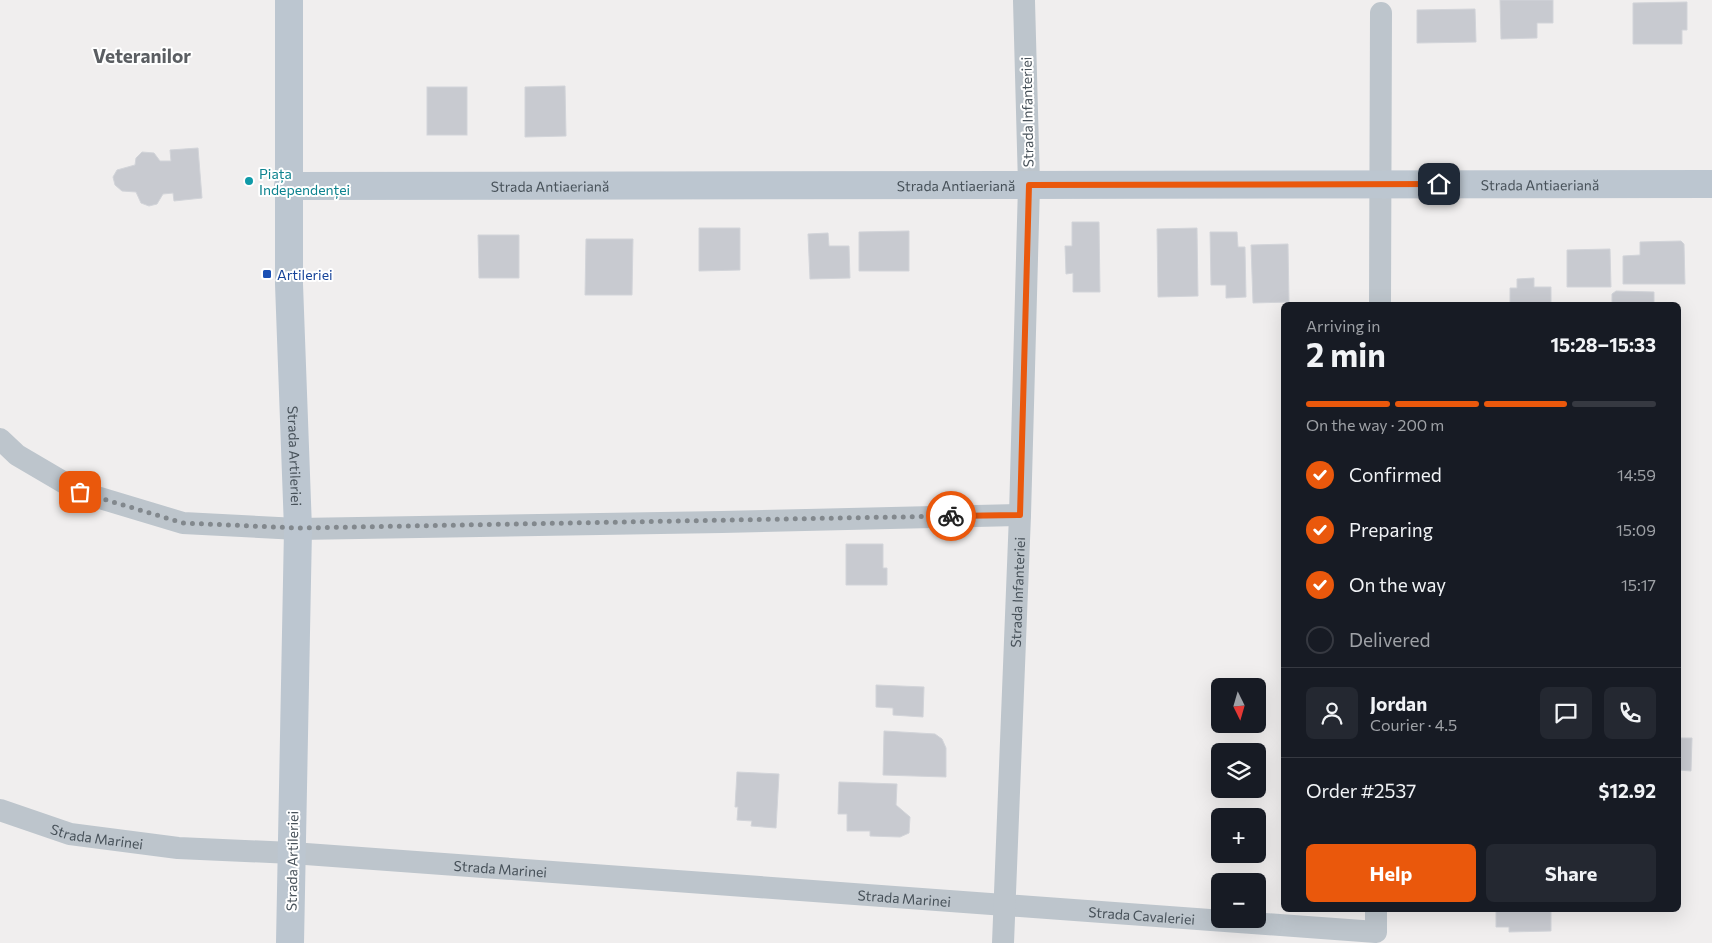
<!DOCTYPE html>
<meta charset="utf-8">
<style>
:root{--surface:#171b24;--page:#242831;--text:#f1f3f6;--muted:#9ea1a6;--line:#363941;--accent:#ea580c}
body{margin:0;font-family:Commissioner,sans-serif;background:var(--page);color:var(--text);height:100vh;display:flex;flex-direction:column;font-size:19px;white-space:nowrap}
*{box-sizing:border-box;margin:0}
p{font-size:16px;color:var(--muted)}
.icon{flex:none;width:28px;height:28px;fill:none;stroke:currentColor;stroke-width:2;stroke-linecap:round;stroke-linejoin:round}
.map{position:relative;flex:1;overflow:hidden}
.details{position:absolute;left:1281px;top:302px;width:400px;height:610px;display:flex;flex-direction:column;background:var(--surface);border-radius:8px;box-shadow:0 5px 20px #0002}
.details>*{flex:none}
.needle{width:32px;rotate:175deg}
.tools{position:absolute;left:1211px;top:678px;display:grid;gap:10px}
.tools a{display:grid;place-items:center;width:55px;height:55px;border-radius:8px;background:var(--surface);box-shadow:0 5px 20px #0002;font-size:25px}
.pin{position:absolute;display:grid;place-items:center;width:42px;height:42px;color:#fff;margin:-21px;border-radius:10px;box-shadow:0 2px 8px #0006}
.courier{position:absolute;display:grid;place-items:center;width:50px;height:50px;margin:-25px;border:4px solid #ea580c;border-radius:50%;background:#fff;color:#222;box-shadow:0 1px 6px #0007}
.overview em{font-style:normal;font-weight:700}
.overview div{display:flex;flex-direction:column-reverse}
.overview{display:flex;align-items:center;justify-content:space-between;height:85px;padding:0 25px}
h1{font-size:32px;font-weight:700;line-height:38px}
.bar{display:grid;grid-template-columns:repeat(4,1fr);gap:8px 5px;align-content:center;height:60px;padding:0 25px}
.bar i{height:6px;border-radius:4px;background:var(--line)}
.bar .current{background:var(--accent)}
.bar p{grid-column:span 4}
.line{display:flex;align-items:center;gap:12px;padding:0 25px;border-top:1px solid var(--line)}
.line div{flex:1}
.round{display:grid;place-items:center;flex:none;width:52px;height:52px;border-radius:8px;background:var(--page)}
ol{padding:0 25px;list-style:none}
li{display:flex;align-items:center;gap:15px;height:55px}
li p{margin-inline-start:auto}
li .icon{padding:5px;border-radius:50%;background:var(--accent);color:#fff;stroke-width:4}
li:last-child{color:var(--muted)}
li i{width:28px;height:28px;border:2px solid var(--line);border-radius:50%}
.action{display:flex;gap:10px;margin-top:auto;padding:10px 25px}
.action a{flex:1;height:58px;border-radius:8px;background:var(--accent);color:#fff;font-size:20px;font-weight:700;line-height:58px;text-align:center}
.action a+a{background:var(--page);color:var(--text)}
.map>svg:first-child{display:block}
.building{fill:#c8cad0;stroke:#d2d4d9}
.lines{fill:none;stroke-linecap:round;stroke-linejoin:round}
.street{stroke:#bdc5cc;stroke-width:22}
.secondary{stroke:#bcc6d0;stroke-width:28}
.done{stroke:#82888d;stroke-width:5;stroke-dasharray:0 9}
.route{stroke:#ea580c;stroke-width:6}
.culture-dot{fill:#0f9aa8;stroke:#fff;stroke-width:2}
.transit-dot{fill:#1a4fb4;stroke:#fff;stroke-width:2}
.labels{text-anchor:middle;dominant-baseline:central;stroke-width:4;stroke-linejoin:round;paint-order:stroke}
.street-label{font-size:14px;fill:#475159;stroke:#fff}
.culture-label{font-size:14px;fill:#0d838f;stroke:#fff;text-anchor:start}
.transit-label{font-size:14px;fill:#164399;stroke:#fff;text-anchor:start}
.district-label{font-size:19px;font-weight:bold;fill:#5b5e62;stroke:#fff}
</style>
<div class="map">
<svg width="1712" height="943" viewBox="0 0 1712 943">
<rect width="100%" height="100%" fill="#f0eeee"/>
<g class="building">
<polygon points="1500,0 1553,0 1553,23 1537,23 1537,38 1501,39"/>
<polygon points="1687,2 1687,30 1682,30 1682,44 1633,44 1633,3"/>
<polygon points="1475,9 1476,42 1417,43 1417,10"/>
<polygon points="565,86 566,136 525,137 525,87"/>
<rect x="427" y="87" width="40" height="48"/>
<polygon points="198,148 202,198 174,201 173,193 163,194 157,204 149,206 141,203 136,192 122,191 115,185 113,177 117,170 135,165 136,158 142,152 154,153 160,161 171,161 170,150"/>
<polygon points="1072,222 1099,222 1100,292 1073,292 1073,273 1066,274 1065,246 1072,246"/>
<polygon points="699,228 740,228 740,270 699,271"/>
<polygon points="1197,228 1198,296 1158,297 1157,229"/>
<polygon points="909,231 909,271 859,271 859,232"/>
<polygon points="1210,232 1237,232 1238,247 1245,247 1246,297 1226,298 1226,285 1211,285"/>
<polygon points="828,233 829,246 849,246 850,278 810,279 808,234"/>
<polygon points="478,235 519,235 519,278 479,278"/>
<polygon points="586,239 633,239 632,295 585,295"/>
<polygon points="1681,241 1684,244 1685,284 1623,284 1623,256 1640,255 1640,242"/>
<polygon points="1288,244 1289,302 1253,303 1251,245"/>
<polygon points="1610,249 1611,287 1567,287 1567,250"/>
<polygon points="1534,278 1534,287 1551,287 1551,305 1510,305 1510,288 1517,288 1517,279"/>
<polygon points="1616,291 1654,292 1654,305 1612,305 1612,294"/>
<polygon points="846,544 883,544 883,568 887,568 887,585 846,585"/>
<polygon points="876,685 924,687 923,717 893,715 893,708 876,707"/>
<polygon points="884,731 935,734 942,739 946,748 946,777 883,775"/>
<polygon points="1679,738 1692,738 1691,771 1679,770"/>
<polygon points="737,772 779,774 776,828 751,826 752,821 737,820 738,807 735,807"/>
<polygon points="839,782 897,784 896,805 910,817 909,833 900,837 870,836 870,831 847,831 847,814 838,814"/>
<polygon points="1496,910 1551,910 1551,931 1509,932 1509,927 1496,927"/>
</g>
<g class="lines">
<g class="street">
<polyline points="1380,305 1381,13"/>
<polyline points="0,439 17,455 80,492 183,523 298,529 722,522 1020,515"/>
<path id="s1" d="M0,810l70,24 108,14 114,5 1084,79v-22"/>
<path id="s2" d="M1003,943l17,-428 9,-330 -5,-184"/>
</g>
<g class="secondary">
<path id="s3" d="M289,0v284l9,245 -8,414"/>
<path id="s4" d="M288,186l1424,-2"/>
</g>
</g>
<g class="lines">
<polyline class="done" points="80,492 183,523 298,528 951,516"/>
<polyline class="route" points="951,516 1020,515 1029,185 1439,184"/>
</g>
<circle class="culture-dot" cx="249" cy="181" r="5"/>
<rect class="transit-dot" x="262" y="269" width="10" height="10" rx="2.5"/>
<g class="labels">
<g class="street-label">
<text transform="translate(1027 112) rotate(-91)">Strada Infanteriei</text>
<text stroke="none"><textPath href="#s4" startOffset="1252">Strada Antiaeriană</textPath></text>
<text stroke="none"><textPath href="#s4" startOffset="262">Strada Antiaeriană</textPath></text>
<text stroke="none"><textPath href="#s4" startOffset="668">Strada Antiaeriană</textPath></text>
<text stroke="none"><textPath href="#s3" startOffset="456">Strada Artileriei</textPath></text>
<text stroke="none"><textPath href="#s2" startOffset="351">Strada Infanteriei</textPath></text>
<text stroke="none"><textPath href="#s1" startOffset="101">Strada Marinei</textPath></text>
<text transform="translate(292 861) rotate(-89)">Strada Artileriei</text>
<text stroke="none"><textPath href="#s1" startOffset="506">Strada Marinei</textPath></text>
<text stroke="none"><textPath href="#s1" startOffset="911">Strada Marinei</textPath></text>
<text stroke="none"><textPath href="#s1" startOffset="1149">Strada Cavaleriei</textPath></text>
</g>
<g class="culture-label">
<text x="259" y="173">Piața<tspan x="259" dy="16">Independenței</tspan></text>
</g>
<g class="transit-label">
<text x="277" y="274">Artileriei</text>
</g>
<g class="district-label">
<text x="142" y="55">Veteranilor</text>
</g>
</g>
</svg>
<div class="tools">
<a><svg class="needle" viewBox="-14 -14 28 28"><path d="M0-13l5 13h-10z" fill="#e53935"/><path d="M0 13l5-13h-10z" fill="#9ea1a6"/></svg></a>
<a><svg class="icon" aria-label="layers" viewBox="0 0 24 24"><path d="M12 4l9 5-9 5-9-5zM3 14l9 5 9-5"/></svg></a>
<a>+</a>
<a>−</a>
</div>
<div class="pin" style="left:80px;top:492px;background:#ea580c"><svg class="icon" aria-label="bag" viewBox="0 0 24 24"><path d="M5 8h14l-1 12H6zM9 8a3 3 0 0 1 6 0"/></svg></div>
<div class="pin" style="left:1439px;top:184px;background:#1f2937"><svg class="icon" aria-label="home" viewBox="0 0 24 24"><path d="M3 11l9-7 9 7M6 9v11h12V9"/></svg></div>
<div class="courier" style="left:951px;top:516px"><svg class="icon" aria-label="bike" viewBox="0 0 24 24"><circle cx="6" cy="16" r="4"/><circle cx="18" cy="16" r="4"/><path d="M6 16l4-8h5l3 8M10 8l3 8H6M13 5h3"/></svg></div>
<section class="details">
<div class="overview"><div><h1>2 min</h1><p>Arriving in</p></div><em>15:28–15:33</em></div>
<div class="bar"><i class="current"></i><i class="current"></i><i class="current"></i><i></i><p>On the way · 200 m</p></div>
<ol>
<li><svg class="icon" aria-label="check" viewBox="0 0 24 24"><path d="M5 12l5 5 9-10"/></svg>Confirmed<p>14:59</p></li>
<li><svg class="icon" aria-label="check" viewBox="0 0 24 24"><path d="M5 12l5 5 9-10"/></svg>Preparing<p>15:09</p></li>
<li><svg class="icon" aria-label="check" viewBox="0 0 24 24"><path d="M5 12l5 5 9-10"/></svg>On the way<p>15:17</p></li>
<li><i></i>Delivered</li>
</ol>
<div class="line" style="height:90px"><a class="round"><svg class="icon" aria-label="person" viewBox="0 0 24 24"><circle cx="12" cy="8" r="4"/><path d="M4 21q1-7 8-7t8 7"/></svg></a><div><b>Jordan</b><p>Courier · 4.5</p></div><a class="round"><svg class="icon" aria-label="chat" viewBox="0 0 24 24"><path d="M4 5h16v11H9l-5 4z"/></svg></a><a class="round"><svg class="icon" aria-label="phone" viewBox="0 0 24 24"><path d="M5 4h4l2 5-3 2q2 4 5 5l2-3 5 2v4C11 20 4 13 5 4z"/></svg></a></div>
<div class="line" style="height:65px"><div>Order #2537</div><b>$12.92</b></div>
<div class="action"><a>Help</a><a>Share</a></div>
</section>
</div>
